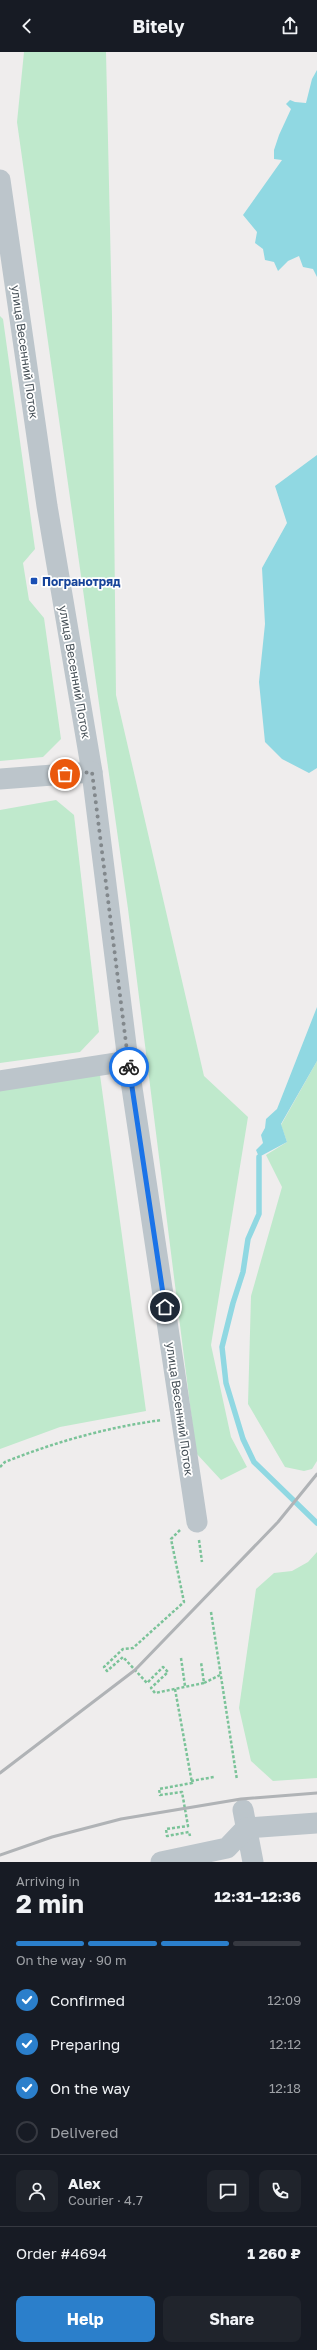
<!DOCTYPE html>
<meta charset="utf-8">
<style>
:root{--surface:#171b24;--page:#20242c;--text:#f1f3f6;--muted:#9ea1a6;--line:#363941;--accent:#2b7fcb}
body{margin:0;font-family:"Golos Text",sans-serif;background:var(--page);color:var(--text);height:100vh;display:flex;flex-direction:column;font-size:15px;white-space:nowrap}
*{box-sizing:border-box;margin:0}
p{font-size:13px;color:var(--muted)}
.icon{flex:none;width:22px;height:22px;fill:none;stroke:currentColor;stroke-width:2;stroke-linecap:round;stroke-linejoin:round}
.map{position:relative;height:1810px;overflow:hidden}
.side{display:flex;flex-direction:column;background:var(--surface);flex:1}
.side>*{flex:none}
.pin{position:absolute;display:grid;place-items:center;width:34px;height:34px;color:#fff;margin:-17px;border:2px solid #fff;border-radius:50%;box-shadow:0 1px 4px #0007}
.courier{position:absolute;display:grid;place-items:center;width:40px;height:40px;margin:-20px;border:3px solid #1a73e8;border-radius:50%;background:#fff;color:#222;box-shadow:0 1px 5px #0007}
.summary em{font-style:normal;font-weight:700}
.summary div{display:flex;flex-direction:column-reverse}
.summary{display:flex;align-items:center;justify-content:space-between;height:68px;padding:0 16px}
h1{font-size:26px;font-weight:700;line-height:30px}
.bar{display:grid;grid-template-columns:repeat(4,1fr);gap:6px 4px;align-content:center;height:48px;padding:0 16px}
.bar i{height:5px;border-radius:3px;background:var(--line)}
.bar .selected{background:var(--accent)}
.bar p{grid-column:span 4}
.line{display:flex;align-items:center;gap:10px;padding:0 16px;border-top:1px solid var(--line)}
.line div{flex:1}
.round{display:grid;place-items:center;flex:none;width:42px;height:42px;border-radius:8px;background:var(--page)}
ol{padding:0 16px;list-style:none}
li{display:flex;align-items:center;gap:12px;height:44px}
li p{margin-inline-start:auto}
li .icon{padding:4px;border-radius:50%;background:var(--accent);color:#fff;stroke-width:4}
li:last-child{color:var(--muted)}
li i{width:22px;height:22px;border:2px solid var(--line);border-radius:50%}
.button{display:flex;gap:8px;margin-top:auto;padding:8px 16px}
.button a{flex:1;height:46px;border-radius:8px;background:var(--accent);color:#fff;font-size:16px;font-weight:700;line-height:46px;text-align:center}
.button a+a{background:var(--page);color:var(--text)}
header{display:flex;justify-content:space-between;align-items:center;height:52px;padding:0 16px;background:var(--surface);font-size:18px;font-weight:700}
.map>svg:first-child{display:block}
.green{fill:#bfe9cc}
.water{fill:#90d8e2}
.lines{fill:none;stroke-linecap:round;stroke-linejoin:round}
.stream{stroke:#90d8e2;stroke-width:5.5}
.path{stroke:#7bc399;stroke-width:2.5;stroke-dasharray:3 2;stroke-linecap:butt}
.minor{stroke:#bcc5cb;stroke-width:21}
.rail{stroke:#b0b3b6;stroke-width:3}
.done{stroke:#82888c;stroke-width:4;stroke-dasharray:0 7.2}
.route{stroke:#1a73e8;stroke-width:5}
.transit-dot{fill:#1a4fb4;stroke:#fff;stroke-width:1.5}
.labels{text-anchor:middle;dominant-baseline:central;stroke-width:3.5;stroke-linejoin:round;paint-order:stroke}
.street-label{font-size:12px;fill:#475158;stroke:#fff}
.transit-label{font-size:12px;font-weight:bold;fill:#164399;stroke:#fff;text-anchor:start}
</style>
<header><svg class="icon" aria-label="back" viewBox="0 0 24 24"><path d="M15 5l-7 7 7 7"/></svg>Bitely<svg class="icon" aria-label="share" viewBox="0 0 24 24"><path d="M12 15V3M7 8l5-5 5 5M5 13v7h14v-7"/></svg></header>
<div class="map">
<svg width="317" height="1810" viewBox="0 0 317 1810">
<rect width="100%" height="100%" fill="#efeded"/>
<g class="green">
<polygon points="24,0 106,0 112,264 116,643 204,1024 248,1065 211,1293 231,1385 247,1415 221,1428 196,1401 128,857 17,70"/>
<polygon points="0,264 3,267 35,497 23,511 29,548 44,566 61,687 43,705 0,709"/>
<polygon points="56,748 74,763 99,980 80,1000 0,1011 0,758"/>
<polygon points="317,1009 317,1409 312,1417 304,1419 285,1415 248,1352 251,1244 282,1135 266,1103 287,1090 281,1073"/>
<polygon points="100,1023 146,1359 60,1375 0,1397 0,1038"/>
<polygon points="317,1500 317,1726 273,1729 251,1709 239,1656 256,1537 274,1521 292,1519 308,1510"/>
</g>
<g class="water">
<polygon points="317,18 317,225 313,217 303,215 299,204 288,209 278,219 274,210 265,208 263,197 255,191 257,180 243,163 282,108 274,107 274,98 279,83 291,57 286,52 290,48 295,50 306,51 312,27"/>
<polygon points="317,403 317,716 309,721 282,707 265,690 259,630 265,572 262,516 287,471 275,434"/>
<polygon points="317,955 317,1009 281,1072 287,1090 259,1105 256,1098 263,1091 261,1083 265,1076 266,1067 277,1057"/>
</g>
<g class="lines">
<polyline class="stream" points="259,1105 259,1162 248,1187 243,1220 233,1251 222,1295 226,1331 243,1387 254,1410 317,1471"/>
<g class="path">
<path d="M0,1415l5,-5c50,-20 103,-35 157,-42"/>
<polyline points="180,1478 171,1487 184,1550 133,1596 123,1597 104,1615 107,1619 123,1605 147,1631 163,1615 168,1620 151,1636 155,1641 204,1631 201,1610"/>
<polyline points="199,1488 202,1510"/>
<polyline points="211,1560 237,1728"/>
<polyline points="181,1606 185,1634"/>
<polyline points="204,1631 220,1623"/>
<polyline points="175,1637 192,1731 159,1737 160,1743 182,1740 188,1774 166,1777 167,1784 189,1780 190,1784"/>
<polyline points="191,1729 214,1725"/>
</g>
<g class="minor">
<polyline points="0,128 47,454 92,720 128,1009 197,1470"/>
<polyline points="0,727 92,720"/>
<polyline points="0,1029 128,1009"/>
<polyline points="243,1758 253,1810"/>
<polyline points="161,1810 227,1796 246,1776 317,1771"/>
</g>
<g class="rail">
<polyline points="0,1721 135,1618 278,1470 317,1422"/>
<polyline points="0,1803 52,1785 121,1767 241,1747 317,1741"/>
</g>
</g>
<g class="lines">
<polyline class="done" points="65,722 92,720 129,1015"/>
<polyline class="route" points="129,1015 165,1255"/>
</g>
<rect class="transit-dot" x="30" y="525" width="8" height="8" rx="2"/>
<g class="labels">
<g class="street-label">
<text transform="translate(25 300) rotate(82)">улица Весенний Поток</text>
<text transform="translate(75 620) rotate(80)">улица Весенний Поток</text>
<text transform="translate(180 1357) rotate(82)">улица Весенний Поток</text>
</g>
<g class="transit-label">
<text x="42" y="529">Погранотряд</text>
</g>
</g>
</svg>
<div class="pin" style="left:65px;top:722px;background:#ea580c"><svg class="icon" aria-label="bag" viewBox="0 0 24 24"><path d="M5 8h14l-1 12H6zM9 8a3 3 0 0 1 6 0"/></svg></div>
<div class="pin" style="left:165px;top:1255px;background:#1f2937"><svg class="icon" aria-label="home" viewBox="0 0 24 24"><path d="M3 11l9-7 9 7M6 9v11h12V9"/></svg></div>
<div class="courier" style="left:129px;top:1015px"><svg class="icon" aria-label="bike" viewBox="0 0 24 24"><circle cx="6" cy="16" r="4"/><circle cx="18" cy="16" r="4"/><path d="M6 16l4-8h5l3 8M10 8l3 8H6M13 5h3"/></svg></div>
</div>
<section class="side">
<div class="summary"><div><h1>2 min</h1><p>Arriving in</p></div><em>12:31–12:36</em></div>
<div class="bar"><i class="selected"></i><i class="selected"></i><i class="selected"></i><i></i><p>On the way · 90 m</p></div>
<ol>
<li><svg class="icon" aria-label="check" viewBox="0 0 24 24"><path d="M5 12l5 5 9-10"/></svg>Confirmed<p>12:09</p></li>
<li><svg class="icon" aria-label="check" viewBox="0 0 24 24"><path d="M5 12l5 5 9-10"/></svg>Preparing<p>12:12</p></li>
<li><svg class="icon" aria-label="check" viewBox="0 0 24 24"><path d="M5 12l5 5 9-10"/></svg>On the way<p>12:18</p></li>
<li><i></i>Delivered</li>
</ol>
<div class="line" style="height:72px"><a class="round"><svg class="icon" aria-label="person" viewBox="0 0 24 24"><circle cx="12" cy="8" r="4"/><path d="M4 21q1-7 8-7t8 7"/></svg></a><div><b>Alex</b><p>Courier · 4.7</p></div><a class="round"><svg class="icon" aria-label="chat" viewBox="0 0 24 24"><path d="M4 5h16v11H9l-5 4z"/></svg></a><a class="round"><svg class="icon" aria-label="phone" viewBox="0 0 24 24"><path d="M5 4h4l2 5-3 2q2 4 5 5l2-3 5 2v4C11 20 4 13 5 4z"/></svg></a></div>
<div class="line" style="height:52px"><div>Order #4694</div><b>1 260 ₽</b></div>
<div class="button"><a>Help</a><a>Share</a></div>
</section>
